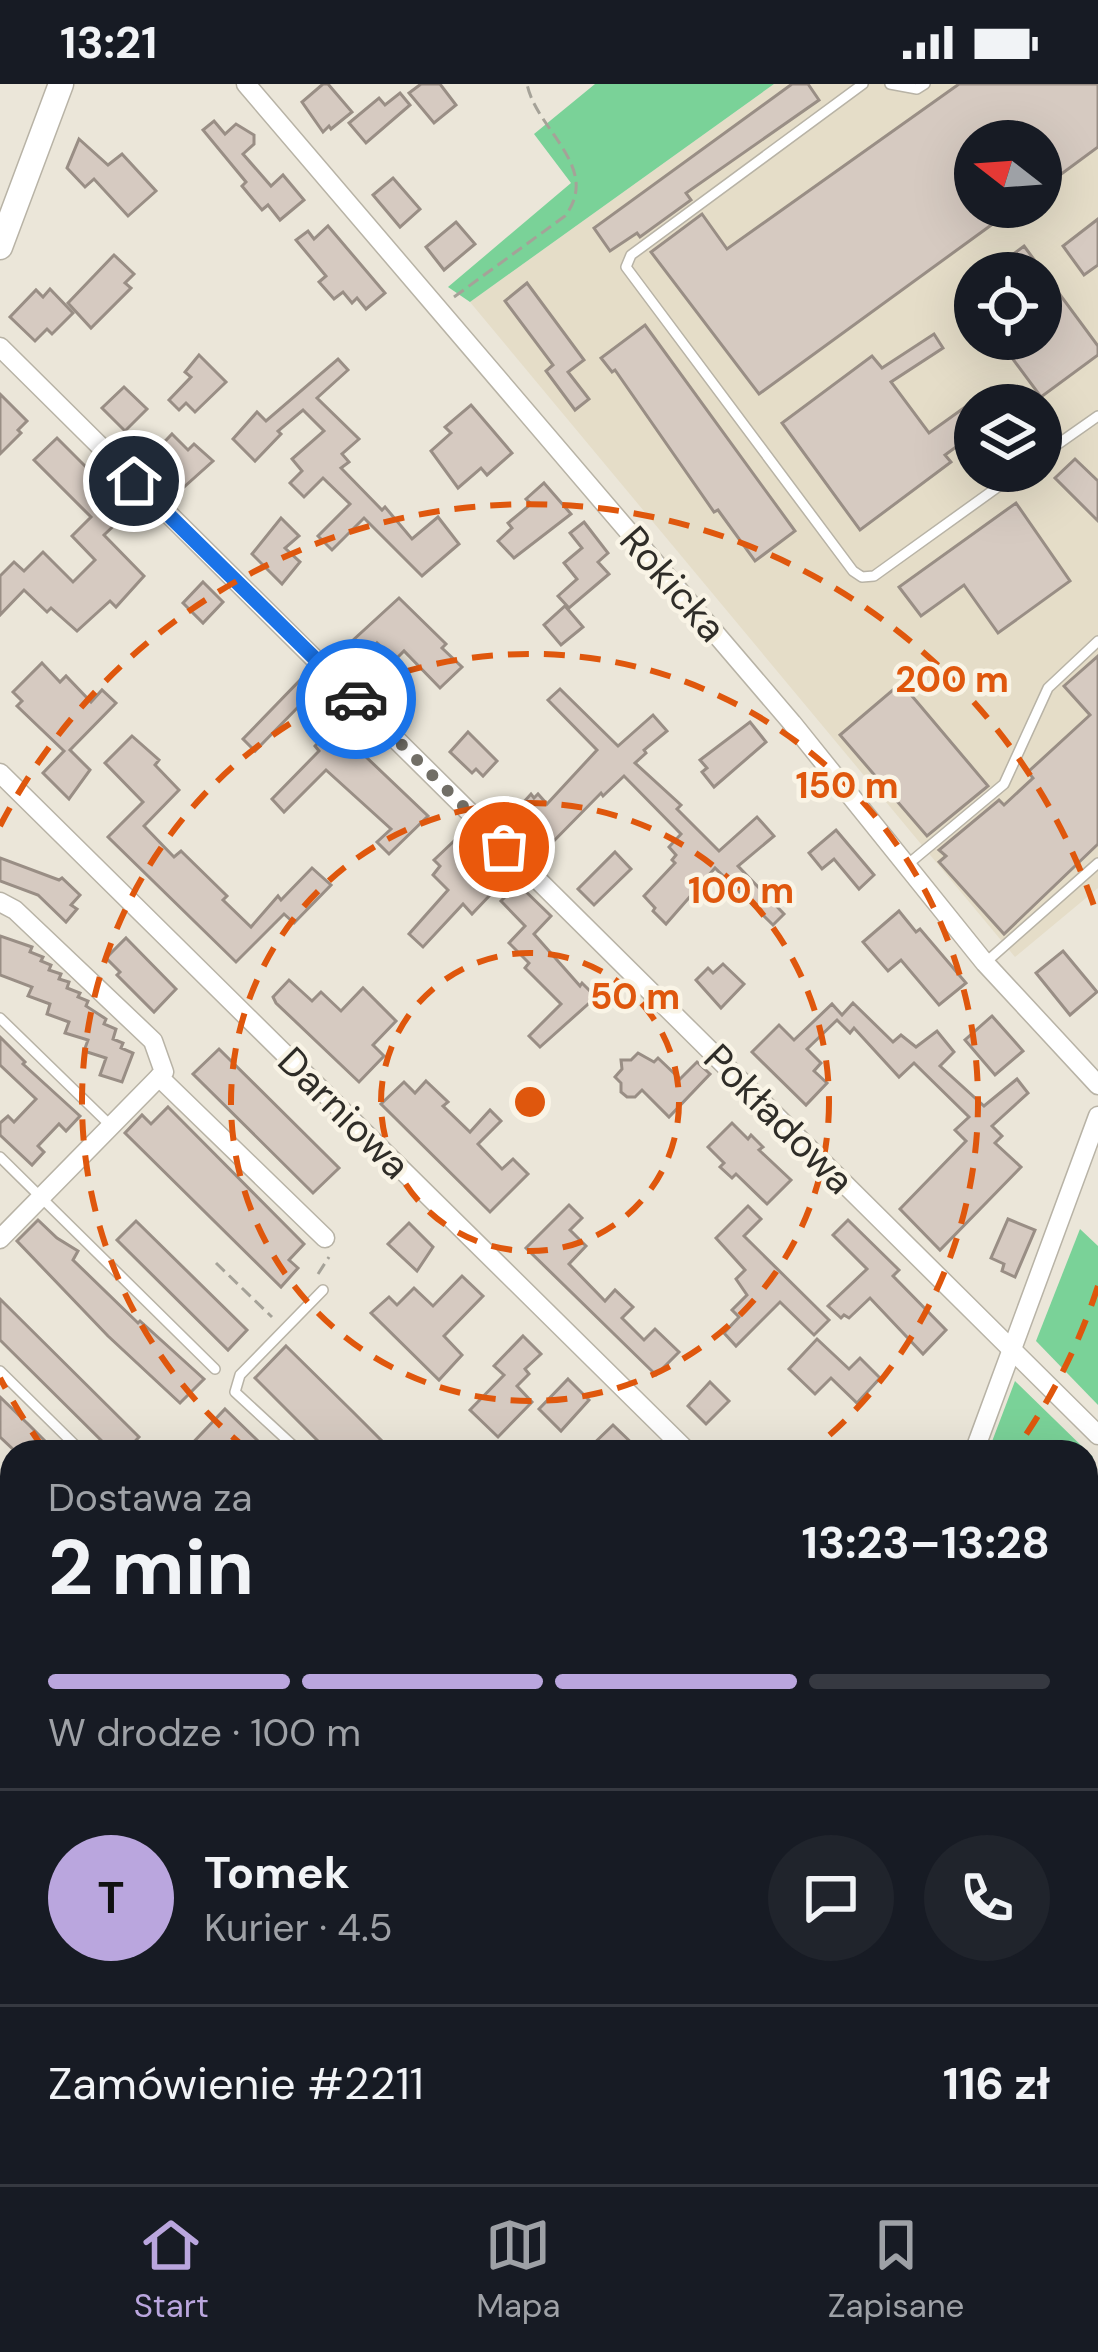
<!DOCTYPE html>
<html lang="pl">
<meta charset="utf-8">
<style>
:root{--surface:#171b24;--page:#20242c;--text:#f1f3f6;--muted:#9ea1a6;--line:#363941;--accent:#baa6de}
body{margin:0;font-family:"DM Sans",sans-serif;background:var(--page);color:var(--text);height:100vh;display:flex;flex-direction:column;font-size:45px;white-space:nowrap}
*{box-sizing:border-box;margin:0}
p{font-size:39px;color:var(--muted)}
.icon{flex:none;width:66px;height:66px;fill:none;stroke:currentColor;stroke-width:2;stroke-linecap:round;stroke-linejoin:round}
.map{position:relative;flex:1;overflow:hidden}
.drawer{position:absolute;left:0px;top:1356px;width:1098px;height:744px;display:flex;flex-direction:column;background:var(--surface);border-radius:36px 36px 0 0;box-shadow:0 12px 48px #0002}
.drawer>*{flex:none}
.needle{width:78px;rotate:287deg}
.buttons{position:absolute;left:954px;top:36px;display:grid;gap:24px}
.buttons a{display:grid;place-items:center;width:108px;height:108px;border-radius:50%;background:var(--surface);box-shadow:0 12px 48px #0002;font-size:60px}
.pin{position:absolute;display:grid;place-items:center;width:102px;height:102px;color:#fff;margin:-51px;border:6px solid #fff;border-radius:50%;box-shadow:0 3px 12px #0007}
.courier{position:absolute;display:grid;place-items:center;width:120px;height:120px;margin:-60px;border:9px solid #1a73e8;border-radius:50%;background:#fff;color:#222;box-shadow:0 3px 15px #0007}
.head em{font-style:normal;font-weight:700}
.head div{display:flex;flex-direction:column-reverse}
.head{display:flex;align-items:center;justify-content:space-between;height:204px;padding:0 48px}
h1{font-size:78px;font-weight:700;line-height:90px}
.bar{display:grid;grid-template-columns:repeat(4,1fr);gap:18px 12px;align-content:center;height:144px;padding:0 48px}
.bar i{height:15px;border-radius:9px;background:var(--line)}
.bar .on{background:var(--accent)}
.bar p{grid-column:span 4}
.line{display:flex;align-items:center;gap:30px;padding:0 48px;border-top:3px solid var(--line)}
.line div{flex:1}
.round{display:grid;place-items:center;flex:none;width:126px;height:126px;border-radius:63px;background:var(--page)}
.status{display:flex;justify-content:space-between;align-items:center;height:84px;padding:0 60px;background:var(--surface);direction:ltr}
.status svg{height:33px;fill:currentColor}
.dock{display:flex;justify-content:space-around;align-items:center;height:168px;border-top:3px solid var(--line);background:var(--surface);font-size:33px;color:var(--muted)}
.dock a{display:grid;justify-items:center;gap:6px}
.dock .on{color:var(--accent)}
.map>svg:first-child{display:block}
.built{fill:#e5ddc8;fill-rule:evenodd}
.green{fill:#7ad298}
.forest{fill:#65c588}
.building{fill:#d6cac1;stroke:#998e85;stroke-width:3}
.lines{fill:none;stroke-linecap:round;stroke-linejoin:round}
.service-casing{stroke:#b8b3a6;stroke-width:12}
.minor-casing{stroke:#b8b3a6;stroke-width:21}
.tertiary-casing{stroke:#b8b3a6;stroke-width:27}
.path{stroke:#a5a298;stroke-width:3;stroke-dasharray:12 6;stroke-linecap:butt}
.service{stroke:#fff;stroke-width:9}
.minor{stroke:#fff;stroke-width:18}
.tertiary{stroke:#fff;stroke-width:24}
.done{stroke:#716e66;stroke-width:12;stroke-dasharray:0 21.6}
.route{stroke:#1a73e8;stroke-width:15}
.ring{fill:none;stroke:#df570d;stroke-width:6;stroke-dasharray:21 15}
.labels{text-anchor:middle;dominant-baseline:central;stroke-width:9;stroke-linejoin:round;paint-order:stroke}
.street-label{font-size:39px;fill:#2f2d28;stroke:#f9f4e6}
.centre{fill:#df570d;stroke:#f9f4e6;stroke-width:6}
.ring-label{font-size:36px;text-anchor:middle;font-weight:bold;fill:#df570d;stroke:#f9f4e6;stroke-width:9;stroke-linejoin:round;paint-order:stroke}
</style>
<div class="status"><b>13:21</b><svg viewBox="0 0 49 12"><path d="M0 12V9h3v3zM5 12V6h3v6zM10 12V3h3v9zM15 12V0h3v12zM26 1h20v11H26zM47 4h2v5h-2z"/></svg></div>
<div class="map">
<svg width="1098" height="2100" viewBox="0 0 1098 2100">
<rect width="100%" height="100%" fill="#ebe6d9"/>
<path class="built" d="M774,0h324v804l-83,69 -545,-655zM975,57h66v66h-66zM975,189h66v66h-66zM975,321h66v66h-66z"/>
<g class="green">
<polygon points="595,0 774,0 470,218 448,203 571,99 534,50"/>
<polygon points="1080,1145 1098,1162 1098,1321 1036,1257"/>
<polygon points="1015,1297 1093,1373 1086,1381 1086,1368 988,1368"/>
<polygon points="1086,1518 1098,1530 1098,2100 376,2100 387,2088 1086,2088"/>
</g>
<polygon class="forest" points="9,2011 12,2088 119,2088 113,2100 0,2100 0,2030"/>
<g class="building">
<polygon points="323,0 328,0 352,28 331,45 329,42 323,48 302,18"/>
<polygon points="421,0 440,0 456,21 434,39 409,9"/>
<polygon points="792,0 808,0 819,16 686,109 691,116 640,153 637,149 610,167 594,144"/>
<polygon points="959,0 1098,0 1098,63 1041,105 1041,57 975,57 975,123 1016,123 759,310 651,168 702,130 727,165"/>
<polygon points="400,9 410,21 366,59 349,39 379,14 385,21"/>
<polygon points="214,37 225,50 236,40 254,51 254,60 243,70 271,102 283,91 304,116 280,136 268,121 262,126 242,102 246,98 203,46"/>
<polygon points="79,55 108,81 122,70 156,107 128,132 94,95 85,103 67,84"/>
<polygon points="393,94 420,125 400,143 373,111"/>
<polygon points="1098,135 1098,181 1084,191 1063,162"/>
<polygon points="456,138 475,160 444,186 426,163"/>
<polygon points="328,142 385,209 366,225 357,214 352,219 343,208 334,215 319,198 326,192 296,156 308,147 314,155"/>
<polygon points="1024,162 1098,262 1098,271 1041,313 998,255 1041,255 1041,189 988,189"/>
<polygon points="114,171 134,190 125,199 131,204 91,244 68,219"/>
<polygon points="527,199 584,276 568,288 589,315 575,326 546,287 553,281 505,217"/>
<polygon points="50,205 73,229 52,250 47,245 35,257 10,233 36,206 43,213"/>
<polygon points="645,241 795,447 755,477 718,426 714,428 615,286 612,288 601,274"/>
<polygon points="934,250 943,264 891,298 929,349 975,316 975,349 945,371 951,378 860,446 782,339 872,272 882,284"/>
<polygon points="199,271 226,298 195,328 186,319 179,326 169,316 191,293 185,288"/>
<polygon points="338,275 348,286 317,314 359,355 342,370 349,378 341,384 382,426 385,423 412,455 438,433 459,460 422,492 364,434 332,466 318,452 350,420 323,394 304,413 290,399 302,387 292,375 324,347 303,326 278,347 281,350 255,377 233,355 257,328 266,337"/>
<polygon points="124,303 147,325 125,347 102,324"/>
<polygon points="0,310 27,337 18,346 21,349 0,370"/>
<polygon points="471,321 512,369 487,391 481,384 458,404 431,367 451,349 445,343"/>
<polygon points="172,350 188,366 194,360 213,377 184,403 151,372"/>
<polygon points="57,354 97,394 92,400 124,432 104,451 144,492 116,523 110,517 77,547 51,524 47,528 24,506 0,531 0,492 14,478 24,487 43,468 73,498 95,476 72,452 91,433 34,376"/>
<polygon points="1075,375 1098,397 1098,437 1055,394"/>
<polygon points="544,399 571,430 514,474 498,457 512,444 508,439 531,420 526,415"/>
<polygon points="1016,419 1070,497 998,549 964,501 921,532 899,503"/>
<polygon points="281,434 299,452 285,464 300,478 282,500 252,470"/>
<polygon points="584,438 608,469 598,478 609,490 569,524 558,512 577,495 564,479 582,464 570,449"/>
<polygon points="203,498 223,518 203,539 183,519"/>
<polygon points="399,514 446,560 442,564 462,583 440,604 404,567 395,576 377,559 365,572 351,558"/>
<polygon points="565,522 583,543 561,561 544,541"/>
<polygon points="1098,572 1098,760 1004,850 939,778 946,772 939,766 999,716 1004,721 1033,694 1028,688 1090,631 1064,602"/>
<polygon points="42,579 60,598 66,592 91,618 102,606 116,619 70,666 90,686 69,715 43,689 64,667 17,622 22,617 13,608"/>
<polygon points="306,590 336,620 332,623 351,643 343,651 428,732 389,770 377,758 391,745 326,686 284,728 272,715 319,667 315,662 329,647 301,620 255,667 243,655"/>
<polygon points="901,599 988,702 927,752 840,651"/>
<polygon points="560,605 618,662 653,631 667,647 644,666 646,669 635,679 681,721 677,725 719,767 757,733 774,752 738,782 784,830 773,841 715,784 666,840 653,827 655,824 644,812 675,779 672,776 676,771 669,763 681,750 624,692 603,712 601,709 542,769 529,757 535,751 513,730 531,710 534,714 538,710 547,720 597,666 548,616"/>
<polygon points="750,638 766,658 714,703 702,688 707,684 700,676"/>
<polygon points="468,648 497,677 483,692 476,685 472,689 450,668"/>
<polygon points="132,652 159,676 155,681 179,706 144,742 174,773 181,767 227,812 223,816 251,843 278,812 281,816 312,784 331,801 294,839 284,830 236,878 108,753 143,718 105,679"/>
<polygon points="836,746 874,791 859,805 834,775 822,785 809,769"/>
<polygon points="454,757 477,781 468,790 490,811 472,830 463,820 423,863 409,850 448,806 433,791 440,782 434,776"/>
<polygon points="615,768 631,785 594,821 578,805"/>
<polygon points="0,774 59,796 62,794 80,811 71,821 77,825 66,838 38,811 0,797"/>
<polygon points="518,800 551,832 534,850 580,902 582,899 596,913 540,963 529,952 561,920 525,884 529,879 509,859 525,842 501,817"/>
<polygon points="899,827 916,848 920,845 966,899 939,921 901,876 888,887 863,858"/>
<polygon points="0,852 32,863 30,868 43,873 41,877 51,881 49,886 61,890 59,895 69,898 67,904 80,909 78,913 88,917 86,922 106,935 104,940 116,945 113,955 123,959 121,964 133,969 122,998 100,991 106,974 84,967 88,956 65,949 69,938 47,930 50,920 28,912 32,903 0,891"/>
<polygon points="126,854 176,905 154,928 117,891 120,888 106,874"/>
<polygon points="1063,867 1097,908 1070,931 1036,889"/>
<polygon points="723,880 744,900 721,924 696,896 708,884 713,889"/>
<polygon points="289,896 312,917 321,908 341,927 363,904 396,937 373,961 384,972 359,998 276,919 273,913"/>
<polygon points="853,919 893,958 901,951 916,963 937,947 954,968 940,982 984,1022 1017,995 1028,1009 992,1042 1002,1052 995,1059 1021,1083 940,1166 900,1125 966,1057 955,1046 969,1033 914,979 899,993 854,944 850,949 837,936 807,965 821,979 814,987 827,999 806,1021 752,968 779,941 794,956 832,920 842,931"/>
<polygon points="992,932 1023,967 995,991 965,956"/>
<polygon points="0,953 25,978 23,980 80,1032 66,1047 59,1040 38,1062 44,1068 32,1081 0,1051 0,1039 8,1032 14,1038 36,1015 0,981"/>
<polygon points="219,965 339,1084 313,1109 193,990"/>
<polygon points="638,969 654,978 658,974 680,995 697,978 710,990 669,1033 642,1006 635,1013 627,1013 621,1008 621,999 615,993 622,985 621,976 631,976"/>
<polygon points="426,997 448,1018 443,1022 470,1048 490,1026 501,1037 478,1060 502,1085 513,1075 528,1090 490,1128 381,1020 404,998 415,1009"/>
<polygon points="168,1023 304,1160 289,1176 298,1184 281,1203 125,1049 142,1031 151,1040"/>
<polygon points="732,1039 748,1055 751,1051 763,1063 759,1066 791,1096 767,1120 736,1090 732,1094 720,1083 724,1079 708,1063"/>
<polygon points="569,1121 582,1134 570,1146 586,1162 569,1180 605,1217 615,1206 633,1223 622,1234 644,1256 655,1245 679,1268 656,1291 526,1164"/>
<polygon points="748,1122 761,1135 744,1152 829,1236 814,1251 780,1218 736,1262 724,1249 739,1233 732,1226 747,1211 736,1195 745,1186 716,1154"/>
<polygon points="1008,1135 1035,1146 1015,1193 1002,1187 1004,1180 991,1174"/>
<polygon points="38,1136 57,1154 78,1167 73,1176 138,1239 140,1237 204,1295 180,1319 108,1252 17,1157"/>
<polygon points="848,1136 899,1186 893,1192 946,1246 923,1270 870,1214 849,1234 844,1231 841,1234 828,1222 867,1185 833,1151"/>
<polygon points="136,1137 247,1246 228,1266 117,1156"/>
<polygon points="409,1139 433,1163 417,1187 388,1160"/>
<polygon points="462,1192 483,1212 444,1252 462,1271 439,1296 371,1229 389,1213 397,1221 414,1204 433,1222"/>
<polygon points="0,1215 139,1353 125,1368 113,1368 0,1256"/>
<polygon points="523,1252 541,1270 525,1285 529,1290 517,1302 532,1318 498,1353 470,1326 504,1291 494,1282"/>
<polygon points="817,1255 849,1285 860,1274 880,1294 857,1319 831,1294 815,1310 789,1285"/>
<polygon points="286,1262 353,1328 393,1368 329,1368 255,1294"/>
<polygon points="568,1295 589,1316 561,1347 539,1325"/>
<polygon points="710,1298 729,1317 706,1340 688,1322"/>
<polygon points="0,1313 28,1340 56,1368 16,1368 0,1353"/>
<polygon points="225,1325 257,1356 245,1368 184,1368"/>
<polygon points="613,1341 641,1368 585,1368"/>
</g>
<g class="lines">
<defs>
<g id="service">
<polyline points="863,0 631,171 626,183 853,487 862,493 874,492 1020,387"/>
<polyline points="890,0 917,5 925,0"/>
<polyline points="1041,372 1098,332"/>
<polyline points="907,781 1004,700 1048,604 1098,557"/>
<polyline points="985,879 1098,779"/>
<polyline points="0,934 111,1042"/>
<polyline points="0,1073 215,1285"/>
<polyline points="0,1287 82,1368"/>
<polyline points="300,1368 235,1308 240,1291 323,1206"/>
</g>
<g id="minor">
<polyline points="246,0 792,639 985,879 1098,1001"/>
<polyline points="0,263 1098,1351"/>
<polyline points="0,689 688,1368"/>
<polyline points="0,818 15,826 153,957 164,988 0,1155"/>
<polyline points="159,993 325,1154"/>
<polyline points="974,1368 1098,1032"/>
<polyline points="0,1516 12,1528"/>
<polyline points="0,1991 12,1997"/>
<polyline points="197,2088 222,2100"/>
<polyline points="322,2100 335,2088"/>
</g>
<polyline id="tertiary" points="0,163 61,0"/>
</defs>
<use href="#service" class="service-casing"/>
<use href="#minor" class="minor-casing"/>
<use href="#tertiary" class="tertiary-casing"/>
<g class="path">
<path d="M454,213l111,-81c37,-49 -29,-86 -38,-132"/>
<polyline points="216,1179 272,1233"/>
<polyline points="318,1190 329,1173"/>
<polyline points="360,2088 373,2100"/>
<polyline points="743,2088 754,2100"/>
<polyline points="967,2088 972,2100"/>
<polyline points="443,2100 456,2088"/>
<polyline points="637,2100 652,2088"/>
<polyline points="816,2100 830,2088"/>
</g>
<use href="#service" class="service"/>
<use href="#minor" class="minor"/>
<use href="#tertiary" class="tertiary"/>
</g>
<g class="lines">
<polyline class="done" points="356,615 504,763"/>
<polyline class="route" points="134,397 356,615"/>
</g>
<g class="ring">
<circle cx="530" cy="1018" r="149"/>
<circle cx="530" cy="1018" r="299"/>
<path d="M248 1366A448 448 0 1 1 812 1366"/>
<path d="M1098 1202A597 597 0 0 1 1016 1365M44 1365A597 597 0 0 1 0 1294M0 742A597 597 0 0 1 1098 834"/>
</g>
<g class="labels">
<g class="street-label">
<text transform="translate(673 500) rotate(49)">Rokicka</text>
<text transform="translate(344 1029) rotate(45)">Darniowa</text>
<text transform="translate(779 1035) rotate(45)">Pokładowa</text>
</g>
</g>
<circle cx="530" cy="1018" r="18" class="centre"/>
<g class="ring-label">
<text x="952" y="608">200 m</text>
<text x="847" y="714">150 m</text>
<text x="741" y="819">100 m</text>
<text x="635" y="925">50 m</text>
</g>
</svg>
<div class="buttons">
<a><svg class="needle" viewBox="-14 -14 28 28"><path d="M0-13l5 13h-10z" fill="#e53935"/><path d="M0 13l5-13h-10z" fill="#9ea1a6"/></svg></a>
<a><svg class="icon" aria-label="locate" viewBox="0 0 24 24"><circle cx="12" cy="12" r="6"/><path d="M12 2v4M12 18v4M2 12h4M18 12h4"/></svg></a>
<a><svg class="icon" aria-label="layers" viewBox="0 0 24 24"><path d="M12 4l9 5-9 5-9-5zM3 14l9 5 9-5"/></svg></a>
</div>
<div class="pin" style="left:504px;top:763px;background:#ea580c"><svg class="icon" aria-label="bag" viewBox="0 0 24 24"><path d="M5 8h14l-1 12H6zM9 8a3 3 0 0 1 6 0"/></svg></div>
<div class="pin" style="left:134px;top:397px;background:#1f2937"><svg class="icon" aria-label="home" viewBox="0 0 24 24"><path d="M3 11l9-7 9 7M6 9v11h12V9"/></svg></div>
<div class="courier" style="left:356px;top:615px"><svg class="icon" aria-label="car" viewBox="0 0 24 24"><path d="M5 17H2v-5l4-1 3-4h7l3 4 3 1v5h-3M9 17h6M6 11h13"/><circle cx="7" cy="17" r="2"/><circle cx="17" cy="17" r="2"/></svg></div>
<section class="drawer">
<div class="head"><div><h1>2 min</h1><p>Dostawa za</p></div><em>13:23–13:28</em></div>
<div class="bar"><i class="on"></i><i class="on"></i><i class="on"></i><i></i><p>W drodze · 100 m</p></div>
<div class="line" style="height:216px"><b class="round" style="background:var(--accent);color:#111">T</b><div><b>Tomek</b><p>Kurier · 4.5</p></div><a class="round"><svg class="icon" aria-label="chat" viewBox="0 0 24 24"><path d="M4 5h16v11H9l-5 4z"/></svg></a><a class="round"><svg class="icon" aria-label="phone" viewBox="0 0 24 24"><path d="M5 4h4l2 5-3 2q2 4 5 5l2-3 5 2v4C11 20 4 13 5 4z"/></svg></a></div>
<div class="line" style="height:156px"><div>Zamówienie #2211</div><b>116 zł</b></div>
</section>
</div>
<nav class="dock">
<a class="on"><svg class="icon" aria-label="home" viewBox="0 0 24 24"><path d="M3 11l9-7 9 7M6 9v11h12V9"/></svg>Start</a>
<a><svg class="icon" aria-label="map" viewBox="0 0 24 24"><path d="M3 6l6-2 6 2 6-2v14l-6 2-6-2-6 2zM9 4v14M15 6v14"/></svg>Mapa</a>
<a><svg class="icon" aria-label="saved" viewBox="0 0 24 24"><path d="M7 4h10v16l-5-4-5 4z"/></svg>Zapisane</a>
</nav>
